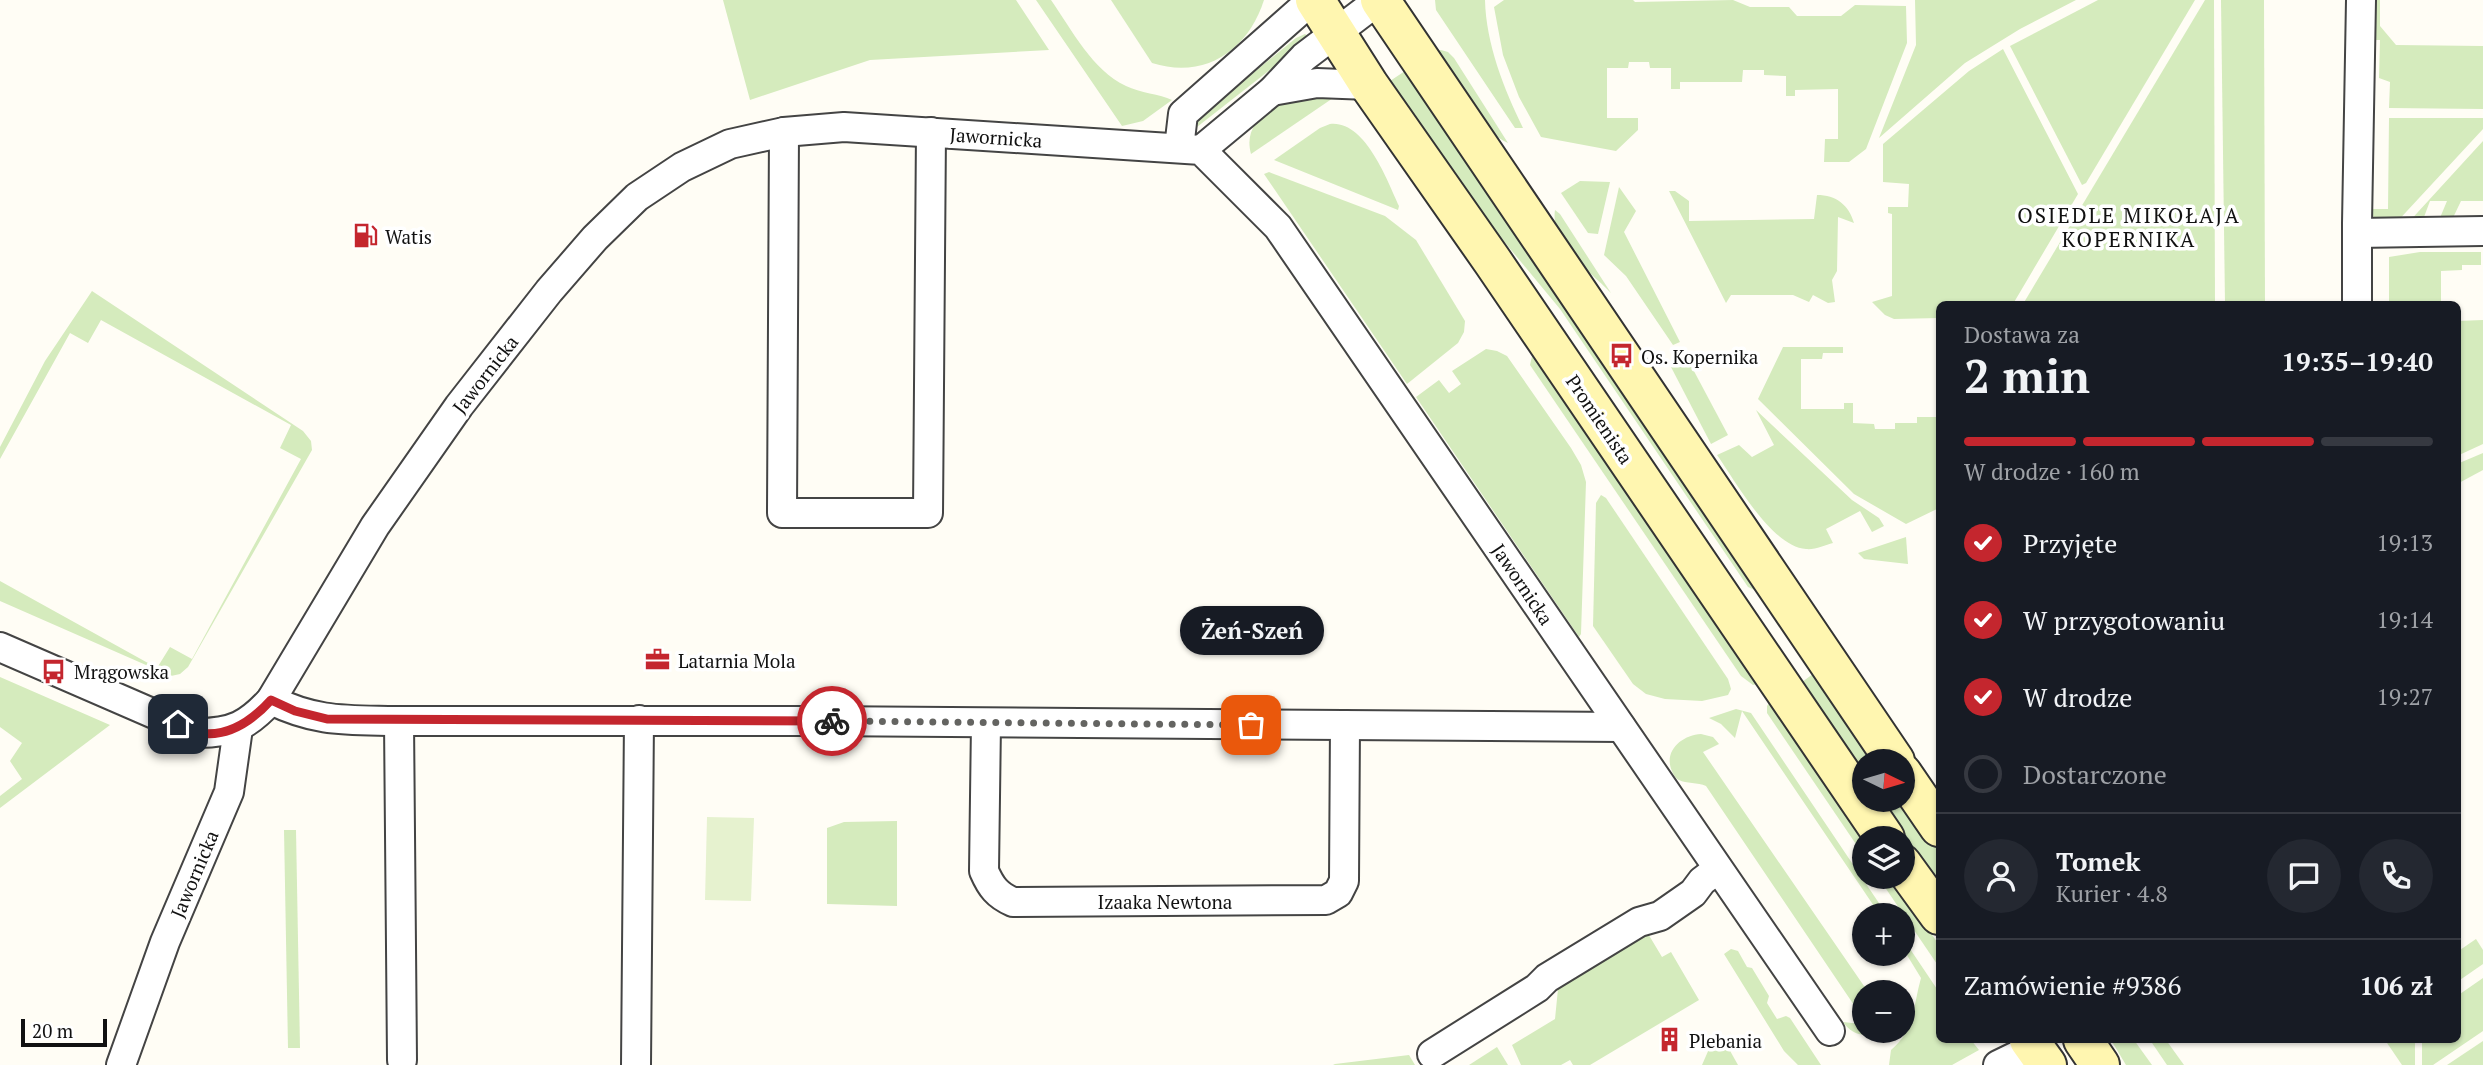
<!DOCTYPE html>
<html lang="pl">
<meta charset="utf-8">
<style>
:root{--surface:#171b24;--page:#242831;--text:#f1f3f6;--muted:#9ea1a6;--line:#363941;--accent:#c4262e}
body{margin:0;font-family:"PT Serif",serif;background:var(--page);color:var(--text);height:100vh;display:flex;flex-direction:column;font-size:26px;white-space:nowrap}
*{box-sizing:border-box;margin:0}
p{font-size:23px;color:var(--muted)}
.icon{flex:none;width:38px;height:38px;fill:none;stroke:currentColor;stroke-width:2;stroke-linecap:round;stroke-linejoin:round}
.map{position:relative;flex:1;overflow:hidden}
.sheet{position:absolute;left:1936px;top:301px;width:525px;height:742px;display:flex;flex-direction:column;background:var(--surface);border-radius:10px;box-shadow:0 2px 5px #0004}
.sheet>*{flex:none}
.needle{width:46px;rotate:95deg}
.tools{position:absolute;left:1852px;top:749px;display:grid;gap:14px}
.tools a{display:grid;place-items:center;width:63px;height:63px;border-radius:50%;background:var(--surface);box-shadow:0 2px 5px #0004;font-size:35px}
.scale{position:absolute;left:21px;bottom:18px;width:86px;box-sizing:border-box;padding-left:7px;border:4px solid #111;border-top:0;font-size:19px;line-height:24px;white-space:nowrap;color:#111;-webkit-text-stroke:5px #fff;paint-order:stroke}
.pin{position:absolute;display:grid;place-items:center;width:60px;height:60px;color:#fff;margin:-30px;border-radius:14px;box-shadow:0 4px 10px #0006}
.courier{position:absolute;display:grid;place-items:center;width:70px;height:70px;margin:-35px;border:5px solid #c4262e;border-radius:50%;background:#fff;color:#222;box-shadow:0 2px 9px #0007}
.bubble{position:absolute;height:49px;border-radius:24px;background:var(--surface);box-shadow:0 2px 5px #0004;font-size:23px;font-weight:600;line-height:49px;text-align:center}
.summary em{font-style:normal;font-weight:600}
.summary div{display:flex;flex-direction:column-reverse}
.summary{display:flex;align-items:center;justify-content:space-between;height:119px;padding:0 28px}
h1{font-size:46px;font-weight:600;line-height:52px}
.bar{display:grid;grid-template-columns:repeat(4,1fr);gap:10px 7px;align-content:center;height:84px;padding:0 28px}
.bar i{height:9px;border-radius:5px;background:var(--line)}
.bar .on{background:var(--accent)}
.bar p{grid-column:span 4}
.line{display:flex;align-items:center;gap:18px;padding:0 28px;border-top:2px solid var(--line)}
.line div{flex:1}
.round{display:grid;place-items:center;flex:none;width:74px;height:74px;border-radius:37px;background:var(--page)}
ol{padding:0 28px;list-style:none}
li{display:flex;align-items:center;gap:21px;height:77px}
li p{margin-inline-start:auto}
li .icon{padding:7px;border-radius:50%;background:var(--accent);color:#fff;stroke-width:4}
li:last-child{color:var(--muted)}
li i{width:38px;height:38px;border:4px solid var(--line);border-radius:50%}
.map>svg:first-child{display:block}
.green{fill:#d5ebbd}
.pitch{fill:#e6f2cf}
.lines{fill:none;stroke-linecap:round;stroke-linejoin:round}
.street-casing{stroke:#444;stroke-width:32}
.secondary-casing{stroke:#333;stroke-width:42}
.street{stroke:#fff;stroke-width:28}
.secondary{stroke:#fff6b0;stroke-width:38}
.done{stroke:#646461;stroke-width:7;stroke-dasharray:0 12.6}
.route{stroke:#c4262e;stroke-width:9}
.labels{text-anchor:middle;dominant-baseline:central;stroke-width:7;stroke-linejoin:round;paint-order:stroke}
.street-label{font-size:19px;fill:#111;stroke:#fff}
.poi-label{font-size:19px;fill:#111;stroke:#fff;text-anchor:start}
.neighbourhood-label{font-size:21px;letter-spacing:2px;fill:#111;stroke:#fff}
</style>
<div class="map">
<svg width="2483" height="1065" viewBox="0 0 2483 1065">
<rect width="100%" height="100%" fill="#fffdf5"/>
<g class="green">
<polygon points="723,0 1016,0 1049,50 870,60 750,100"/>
<path d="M1036,0h15c21,30 41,70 75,86 14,7 34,8 46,14l-29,21 -21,5z"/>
<path d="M1111,0h153c-16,50 -59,80 -112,63z"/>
<path d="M1435,0h50c1,44 19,89 38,128h-8l-79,-118z"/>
<polygon points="1504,0 1633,0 1635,2 1733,0 1750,7 1789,7 1797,16 1841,16 1855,5 1906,6 1907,43 1866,149 1849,162 1824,162 1825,139 1838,139 1838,89 1795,90 1795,96 1786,96 1786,76 1764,75 1764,70 1743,70 1742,82 1680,82 1680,89 1671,89 1671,68 1650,68 1649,62 1629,62 1628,68 1607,68 1607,118 1638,118 1638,130 1616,151 1541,137 1519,97 1503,55 1494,7"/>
<polygon points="1915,0 2076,0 2020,29 1965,63 1879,138 1916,45"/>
<polygon points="2098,0 2195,0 2086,183 2082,185 2010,46"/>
<polygon points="2205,0 2214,0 2215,304 2023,304"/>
<polygon points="2221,0 2264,0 2265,304 2225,304"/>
<polygon points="2369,0 2380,0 2380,26 2396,45 2483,46 2483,109 2389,108 2390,82 2379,78 2380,40 2369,40"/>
<polygon points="1305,34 1309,37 1308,40 1197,127 1199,119 1209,109 1296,38"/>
<polygon points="2003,49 2078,194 2013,304 1939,304 1939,318 1894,319 1885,315 1872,302 1892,296 1892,214 1888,213 1888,207 1908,207 1909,184 1883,182 1883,144 1969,71"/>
<path d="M1441,50l7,2 6,6 54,85c-26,-10 -57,-68 -73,-92z"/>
<polygon points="1408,69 1757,591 1748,587 1560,309 1473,204 1390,81"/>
<path d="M1299,96h37l-85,58c-9,-33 22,-48 48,-58z"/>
<polygon points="2389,118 2483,118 2483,129 2394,225 2375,220 2370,209 2388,209"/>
<path d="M1330,124c35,-4 57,56 69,82l-1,4 -124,-50 46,-32z"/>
<polygon points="2483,141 2483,201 2461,201 2450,224 2437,225 2447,201 2430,201 2421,225 2407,224"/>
<polygon points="1269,172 1385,216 1416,240 1465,321 1464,332 1458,343 1407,384 1264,174"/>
<polygon points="1580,181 1610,182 1598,234 1588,233 1561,193"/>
<polygon points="1619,187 1636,211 1624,232 1680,342 1673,345 1626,276 1604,255"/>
<path d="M1669,191h6l14,10v20l125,-2 3,-24c19,0 32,10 37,28l-16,-6 -1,54 -5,9 3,22 -7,1 -15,-8 -4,7 -16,-7h-62l-5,8z"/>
<path d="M1555,210l5,4 51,79c-22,-23 -61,-48 -56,-83z"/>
<polygon points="2420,252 2481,252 2481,265 2462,265 2462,270 2441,271 2441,304 2389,304 2389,257"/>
<polygon points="92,291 303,431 311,441 312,450 188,667 180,674 171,676 0,601 0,581 157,668 170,647 192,659 301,459 280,448 291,425 101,320 88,343 70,333 0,459 0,447 45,361"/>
<polygon points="2483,320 2483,444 2457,456 2457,321"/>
<polygon points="1783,347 1843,347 1843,353 1823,353 1822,359 1801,359 1801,409 1844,409 1844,403 1853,403 1853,423 1874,424 1875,429 1895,429 1895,423 1917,423 1917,417 1939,417 1939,508 1906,524 1854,494 1758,399"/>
<polygon points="1486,349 1497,351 1507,356 1571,448 1581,465 1586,482 1581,634 1579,637 1416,397 1439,380 1449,393 1461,384 1452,371"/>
<polygon points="1533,352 1761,683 1753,685 1741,676 1530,365"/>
<polygon points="1687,358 1728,435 1711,444 1671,367"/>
<path d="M1756,410l96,90 27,18 5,8 -12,6 -12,-21 -34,18 7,14c-8,2 -18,7 -27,6 -35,-3 -70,-67 -89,-94l22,-10 13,12 22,-12z"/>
<polygon points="2483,453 2483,470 2457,484 2457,464"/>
<polygon points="1601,495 1606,498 1728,679 1731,689 1728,695 1702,701 1665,699 1646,694 1633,684 1593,626 1596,503"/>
<polygon points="1906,537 1908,564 1864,559 1858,553"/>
<polygon points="1817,671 1878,761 1864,761 1864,779 1798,685"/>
<polygon points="0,677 110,725 0,808 0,796 22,779 10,761 22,743 0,727"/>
<polygon points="1772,699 1864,838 1864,856 1767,713 1767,706"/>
<polygon points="1736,709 1751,713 1887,915 1880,915 1742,711 1735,738 1721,724 1709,718"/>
<path d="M1701,734l12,3 6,7 -16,8 161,234 22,2 4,4h-26v39h16c-15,7 -28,4 -37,-9l18,2 1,-7 -156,-231c-8,-4 -20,-2 -27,-6 -3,-1 -6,-6 -7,-9 -9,-20 10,-36 29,-37z"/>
<polygon points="1902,798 1939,852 1939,879 1908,842 1878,800 1902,800"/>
<polygon points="897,821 897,906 827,904 827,828 844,822"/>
<polygon points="284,830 296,830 300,1048 288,1048"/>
<polygon points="1878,877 1893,877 1939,945 1939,967"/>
<polygon points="1647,932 1662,957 1671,952 1699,1000 1590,1065 1573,1065 1570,1060 1561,1065 1521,1065 1512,1045 1555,1019 1558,989"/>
<path d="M1902,937l37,55v48h32l8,10 -27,15h-63l2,-15c24,-20 22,-44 30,-72l-19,-31z"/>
<polygon points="2476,939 2483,950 2483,964 2457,982 2457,952"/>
<polygon points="1731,949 1738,951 1747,967 1752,968 1769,996 1767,1003 1777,1019 1786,1016 1790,1018 1821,1065 1798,1065 1784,1051 1724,954"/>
<polygon points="2483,978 2483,1031 2433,1065 2422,1065 2422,1040 2457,1040 2457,996"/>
<polygon points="1724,1040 1738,1065 1702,1065 1709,1049"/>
<polygon points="2111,1040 2134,1040 2152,1065 2126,1065"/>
<polygon points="2150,1040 2166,1040 2184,1065 2167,1065"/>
<polygon points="2385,1040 2415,1040 2415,1065 2402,1065"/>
<polygon points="2483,1041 2483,1065 2447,1065"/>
<polygon points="1497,1047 1508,1065 1469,1065"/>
<polygon points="1409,1055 1415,1065 1333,1065 1335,1064"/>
</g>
<polygon class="pitch" points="707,817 754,818 751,901 705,900"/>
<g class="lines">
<defs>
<g id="street">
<polyline points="1272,91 1317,83 1369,85"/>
<polyline points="784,132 782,513 928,513 931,132"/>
<polyline points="1179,148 1183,114 1312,0"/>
<polyline points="1201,150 1272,91 1304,57 1379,0"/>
<polyline points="2357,233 2483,231"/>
<polyline points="2357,304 2357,223 2361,0"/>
<path d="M0,647l198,86c35,0 50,-8 73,-33l104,-174 84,-120 90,-115 46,-53 42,-41 45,-30 48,-23 54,-12 60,-5 357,23 77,77 552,804"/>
<path d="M271,700c43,21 71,20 117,21h425l808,6"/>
<polyline points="399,721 402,1060"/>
<path d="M986,723l-2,148c7,16 13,24 29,31l313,-2 12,-7 6,-12 1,-156"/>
<polyline points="1432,1054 1537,988 1547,978 1639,922 1660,916 1693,893 1702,881 1718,869"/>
<polyline points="121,1065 165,942 229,792 238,728"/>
<polyline points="636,1065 639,720"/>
<polyline points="1998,1065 2035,1047"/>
</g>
<g id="secondary">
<polyline points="1315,0 1369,85 1493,262 1885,838"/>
<polyline points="1380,0 1895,761"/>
<polyline points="1902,773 1939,827"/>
<polyline points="1902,864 1939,915"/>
<polyline points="2029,1040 2047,1065"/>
<polyline points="2083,1040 2100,1065"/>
</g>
</defs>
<use href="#street" class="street-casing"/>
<use href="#secondary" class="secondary-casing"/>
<use href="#street" class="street"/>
<use href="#secondary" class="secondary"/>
</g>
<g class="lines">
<polyline class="done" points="832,721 1251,725"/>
<path class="route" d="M178,724c6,3 14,8 21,9 30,5 54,-13 72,-33l24,11 32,8 505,2"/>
</g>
<defs>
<symbol id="fuel-bare" viewBox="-9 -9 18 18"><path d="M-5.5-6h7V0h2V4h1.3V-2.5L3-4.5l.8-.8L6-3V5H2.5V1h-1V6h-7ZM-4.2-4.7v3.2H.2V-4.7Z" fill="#c4262e" stroke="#fff" stroke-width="2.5" paint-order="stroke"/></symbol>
<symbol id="bus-bare" viewBox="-9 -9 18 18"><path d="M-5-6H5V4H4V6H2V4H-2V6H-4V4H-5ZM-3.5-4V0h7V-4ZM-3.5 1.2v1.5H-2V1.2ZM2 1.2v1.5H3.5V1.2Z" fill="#c4262e" stroke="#fff" stroke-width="2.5" paint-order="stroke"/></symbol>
<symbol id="office-bare" viewBox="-9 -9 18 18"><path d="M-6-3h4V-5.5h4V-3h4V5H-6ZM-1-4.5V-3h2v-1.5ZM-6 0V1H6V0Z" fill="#c4262e" stroke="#fff" stroke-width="2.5" paint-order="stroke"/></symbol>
<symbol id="building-bare" viewBox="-9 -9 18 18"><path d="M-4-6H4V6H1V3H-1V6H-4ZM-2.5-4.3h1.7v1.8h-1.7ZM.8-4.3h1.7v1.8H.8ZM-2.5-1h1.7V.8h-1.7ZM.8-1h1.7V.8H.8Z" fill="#c4262e" stroke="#fff" stroke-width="2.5" paint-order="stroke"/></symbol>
</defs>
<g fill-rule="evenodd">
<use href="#fuel-bare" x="348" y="218" width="35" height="35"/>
<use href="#bus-bare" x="1604" y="338" width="35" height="35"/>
<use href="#office-bare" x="640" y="642" width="35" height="35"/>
<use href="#bus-bare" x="36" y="654" width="35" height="35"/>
<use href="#building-bare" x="1652" y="1022" width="35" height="35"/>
</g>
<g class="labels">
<g class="street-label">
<text transform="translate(996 137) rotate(4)">Jawornicka</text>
<text transform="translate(485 374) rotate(-52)">Jawornicka</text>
<text transform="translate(1600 419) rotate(56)">Promienista</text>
<text transform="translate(1523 584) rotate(56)">Jawornicka</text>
<text transform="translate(194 874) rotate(-67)">Jawornicka</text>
<text x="1165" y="901">Izaaka Newtona</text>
</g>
<g class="poi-label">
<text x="385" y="236">Watis</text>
<text x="1641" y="356">Os. Kopernika</text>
<text x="678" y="660">Latarnia Mola</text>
<text x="74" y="671">Mrągowska</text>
<text x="1689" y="1040">Plebania</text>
</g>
<g class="neighbourhood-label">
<text x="2129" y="215">OSIEDLE MIKOŁAJA<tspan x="2129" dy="24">KOPERNIKA</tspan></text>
</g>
</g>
</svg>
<div class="tools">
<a><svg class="needle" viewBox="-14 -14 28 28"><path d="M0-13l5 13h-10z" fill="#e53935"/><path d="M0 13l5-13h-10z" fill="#9ea1a6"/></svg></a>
<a><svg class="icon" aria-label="layers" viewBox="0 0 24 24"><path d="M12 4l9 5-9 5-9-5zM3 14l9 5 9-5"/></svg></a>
<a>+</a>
<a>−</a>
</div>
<div class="scale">20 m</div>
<div class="pin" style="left:1251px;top:725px;background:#ea580c"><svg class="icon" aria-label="bag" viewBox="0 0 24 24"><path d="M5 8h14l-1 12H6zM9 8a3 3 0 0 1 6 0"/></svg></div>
<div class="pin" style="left:178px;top:724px;background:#1f2937"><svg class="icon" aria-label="home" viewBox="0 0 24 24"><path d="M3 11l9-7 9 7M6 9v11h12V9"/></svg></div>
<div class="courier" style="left:832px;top:721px"><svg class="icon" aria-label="bike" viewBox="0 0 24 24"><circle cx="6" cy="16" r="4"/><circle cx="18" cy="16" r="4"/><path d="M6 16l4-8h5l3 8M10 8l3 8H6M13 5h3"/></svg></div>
<div class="bubble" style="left:1180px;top:606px;width:144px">Żeń-Szeń</div>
<section class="sheet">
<div class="summary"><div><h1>2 min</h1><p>Dostawa za</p></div><em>19:35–19:40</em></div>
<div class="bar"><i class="on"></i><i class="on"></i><i class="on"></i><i></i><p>W drodze · 160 m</p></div>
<ol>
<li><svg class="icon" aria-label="check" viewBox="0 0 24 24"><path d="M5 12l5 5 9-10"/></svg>Przyjęte<p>19:13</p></li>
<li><svg class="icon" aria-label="check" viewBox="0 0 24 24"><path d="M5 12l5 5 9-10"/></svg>W przygotowaniu<p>19:14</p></li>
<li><svg class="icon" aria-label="check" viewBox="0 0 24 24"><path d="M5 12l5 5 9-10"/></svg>W drodze<p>19:27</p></li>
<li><i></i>Dostarczone</li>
</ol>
<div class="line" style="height:126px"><a class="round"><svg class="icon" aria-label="person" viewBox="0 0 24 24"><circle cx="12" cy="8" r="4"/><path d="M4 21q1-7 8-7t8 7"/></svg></a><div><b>Tomek</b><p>Kurier · 4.8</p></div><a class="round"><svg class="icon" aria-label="chat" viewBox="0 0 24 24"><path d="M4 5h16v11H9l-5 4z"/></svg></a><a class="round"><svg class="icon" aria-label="phone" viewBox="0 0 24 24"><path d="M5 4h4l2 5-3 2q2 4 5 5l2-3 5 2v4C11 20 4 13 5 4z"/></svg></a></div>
<div class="line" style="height:91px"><div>Zamówienie #9386</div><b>106 zł</b></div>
</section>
</div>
